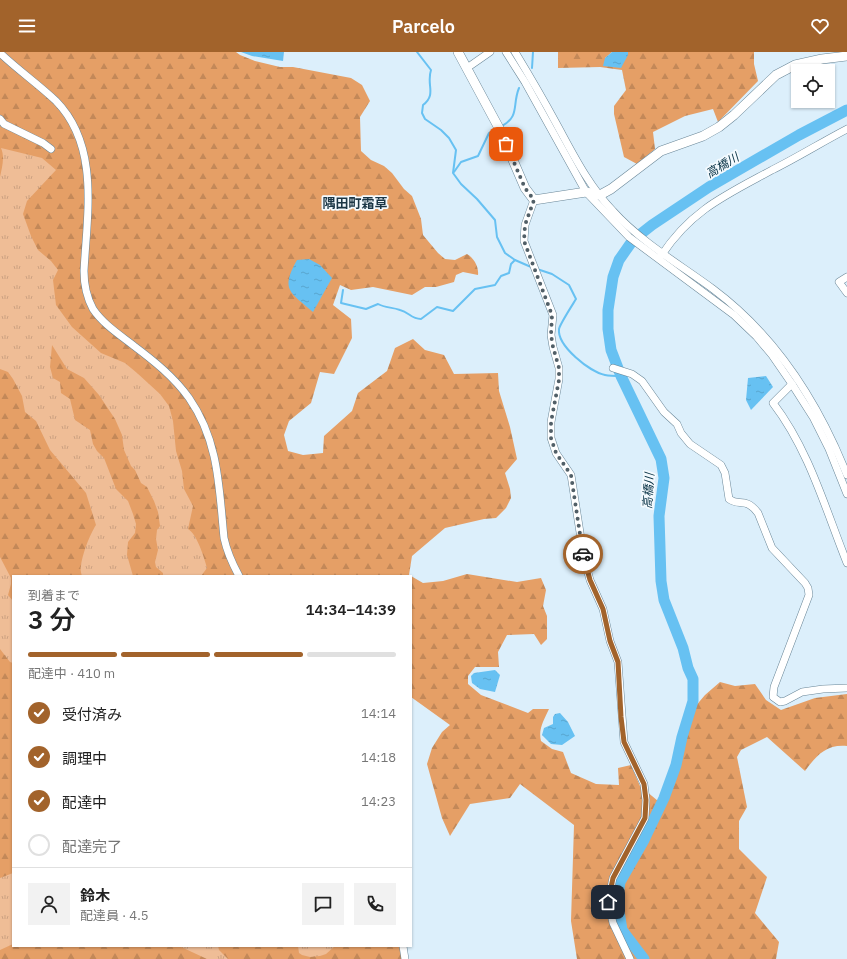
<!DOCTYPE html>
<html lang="ja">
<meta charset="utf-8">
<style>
:root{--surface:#fff;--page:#f2f2f2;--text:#222;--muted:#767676;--line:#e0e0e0;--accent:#a2632b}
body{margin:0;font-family:"IBM Plex Sans","Noto Sans JP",sans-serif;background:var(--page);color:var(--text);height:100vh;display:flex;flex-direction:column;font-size:15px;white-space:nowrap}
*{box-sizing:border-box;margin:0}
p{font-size:13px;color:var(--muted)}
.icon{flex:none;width:22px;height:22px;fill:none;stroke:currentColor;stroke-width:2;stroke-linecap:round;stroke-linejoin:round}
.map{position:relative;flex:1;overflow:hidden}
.details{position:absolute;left:12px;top:523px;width:400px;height:372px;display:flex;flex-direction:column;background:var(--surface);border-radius:0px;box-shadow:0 1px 3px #0004}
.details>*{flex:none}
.fabs{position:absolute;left:791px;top:12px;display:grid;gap:8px}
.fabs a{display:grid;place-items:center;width:44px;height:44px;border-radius:0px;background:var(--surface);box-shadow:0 1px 3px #0004;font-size:20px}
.pin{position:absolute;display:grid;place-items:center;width:34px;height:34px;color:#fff;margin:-17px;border-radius:8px;box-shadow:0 2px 6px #0006}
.courier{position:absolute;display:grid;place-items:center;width:40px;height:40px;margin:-20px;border:3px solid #a2632b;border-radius:50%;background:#fff;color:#222;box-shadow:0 1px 5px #0007}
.overview em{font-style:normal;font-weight:600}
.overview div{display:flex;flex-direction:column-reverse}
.overview{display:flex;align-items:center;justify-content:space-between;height:68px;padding:0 16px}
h1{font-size:26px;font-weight:600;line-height:30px}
.bar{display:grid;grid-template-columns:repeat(4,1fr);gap:6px 4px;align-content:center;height:48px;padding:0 16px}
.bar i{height:5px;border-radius:3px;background:var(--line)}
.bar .on{background:var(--accent)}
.bar p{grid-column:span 4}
.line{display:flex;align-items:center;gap:10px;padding:0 16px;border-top:1px solid var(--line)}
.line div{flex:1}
.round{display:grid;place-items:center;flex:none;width:42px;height:42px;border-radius:0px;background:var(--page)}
ol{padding:0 16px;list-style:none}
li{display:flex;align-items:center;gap:12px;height:44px}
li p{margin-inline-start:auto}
li .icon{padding:4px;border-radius:50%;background:var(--accent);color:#fff;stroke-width:4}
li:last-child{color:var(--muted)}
li i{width:22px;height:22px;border:2px solid var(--line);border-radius:50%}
header{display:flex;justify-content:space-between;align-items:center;height:52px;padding:0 16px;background:var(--accent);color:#fff;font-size:18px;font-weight:600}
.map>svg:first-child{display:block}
.grass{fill:url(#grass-tufts)}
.forest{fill:url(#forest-firs)}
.water{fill:url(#water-ripples)}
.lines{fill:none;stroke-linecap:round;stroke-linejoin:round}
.stream{stroke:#67c1f2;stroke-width:2}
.river{stroke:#67c1f2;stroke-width:11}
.minor-casing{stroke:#698697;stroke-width:8}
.major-casing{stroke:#698697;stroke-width:10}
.minor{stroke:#fff;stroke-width:7}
.major{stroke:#fff;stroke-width:9}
.done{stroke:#515f67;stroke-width:4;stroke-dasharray:0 7.2}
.route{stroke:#a2632b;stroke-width:5}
.labels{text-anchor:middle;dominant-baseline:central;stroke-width:3.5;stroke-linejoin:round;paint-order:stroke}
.water-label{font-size:12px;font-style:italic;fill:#093346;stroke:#f4fafe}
.quarter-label{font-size:13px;font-weight:bold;fill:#1b3645;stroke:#f4fafe}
</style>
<header><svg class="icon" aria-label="menu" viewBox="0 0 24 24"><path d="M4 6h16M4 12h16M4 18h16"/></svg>Parcelo<svg class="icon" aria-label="heart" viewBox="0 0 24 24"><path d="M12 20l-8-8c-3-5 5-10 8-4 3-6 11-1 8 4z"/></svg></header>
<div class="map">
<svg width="847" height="907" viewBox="0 0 847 907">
<defs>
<pattern id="grass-tufts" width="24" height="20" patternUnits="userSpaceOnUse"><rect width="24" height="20" fill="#efbd96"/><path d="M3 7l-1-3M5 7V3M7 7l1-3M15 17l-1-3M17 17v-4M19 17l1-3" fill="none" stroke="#cba181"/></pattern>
<pattern id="forest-firs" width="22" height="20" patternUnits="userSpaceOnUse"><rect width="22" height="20" fill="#e59f66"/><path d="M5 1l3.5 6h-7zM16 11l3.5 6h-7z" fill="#c38858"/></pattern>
<pattern id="water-ripples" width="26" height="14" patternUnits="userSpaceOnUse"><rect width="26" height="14" fill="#67c1f2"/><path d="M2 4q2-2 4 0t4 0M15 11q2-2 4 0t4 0" fill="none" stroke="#58a5cf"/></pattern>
</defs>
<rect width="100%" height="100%" fill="#dceffb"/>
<polygon class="grass" points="0,78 82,107 235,524 13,524 13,894 352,894 342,907 0,907"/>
<g class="forest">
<path d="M0,0h236l4,3 15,6 25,6h13l58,11 11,7 8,16 -10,16 1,34 10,9 13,6 8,7 12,16 8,7 9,23 2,16 15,18 7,6 10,1 12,-6c7,4 12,13 11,21l-15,-3 -7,3 -2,7 -18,5h-11l-13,8 -39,-8 -22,3 -11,-5 -7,20 18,14 1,19 -18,36 -14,-2 -9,31 -22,18 -5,14 4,16 15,4 20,-2 1,-17 28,-25 6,-18 29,-22 8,-23 18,-9 12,11 19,5 10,19 44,-1 1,18 11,36 7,32 -12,14 5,16 1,9 -5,10 -10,10 -12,1 -39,9 -33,28 -3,19 1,1h-209l6,-8c-3,-11 -10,-34 -19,-39l5,-23 -9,-17 -2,-18 -6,-20 -3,-30 -4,-15 -9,-12 -23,-21 -12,-10 -24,-10 -29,-26 -16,-22 -3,-25 5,-10 -7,-9 -13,-11 -7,-14 -8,-22 4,-13 29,-31 -14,-12 -41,-10c4,9 1,20 -1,29z"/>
<polygon points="558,0 612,0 605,6 628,3 628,0 754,0 754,12 758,29 718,70 713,57 685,64 653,80 655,97 637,112 624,105 614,62 614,54 626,38 622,18 600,15 558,16"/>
<polygon points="52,293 67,317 84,326 92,335 99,343 115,367 122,383 124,398 131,414 135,418 141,431 147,435 154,449 158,460 160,474 157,478 156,487 158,498 155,510 156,515 163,521 163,524 133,524 127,503 128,490 135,481 136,472 133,462 128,449 116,437 104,406 97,399 93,392 90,378 75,368 70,347 61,341 60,330 53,326 50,315"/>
<path d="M0,317l8,3 5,7 9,17 3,16 11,9 14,29 36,43 10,32c-6,9 -14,30 -15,41 -1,3 0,7 1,10h-69v25l-5,-6 3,-11v-6l-11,-21z"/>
<path d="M467,522l50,8 24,-4 5,12 -3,16 4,10v23l-6,6 -7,-11 -27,1 -9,17 1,15h-24l-7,9v8l13,11 47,18 5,-4h16c-5,11 -11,20 -8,32l11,8 11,3 8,21 25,11 23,1 -1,-17 13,-3 9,21 18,15 14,-36 11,-44 22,-26 15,-13 15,4 20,-2 11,16 15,10 34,-12 32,-4v52c-21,-2 -31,10 -42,25l-38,-34 -26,13 -4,7 10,50 -8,14v28l28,28 -12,36 24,29 -3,17h-199l-6,-38 3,-96 -54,-41 -10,14 -40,6 -20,32 -8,-18 -15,-54 5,-16 10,-16 8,-7 -39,-28v-121l12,7 20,-2z"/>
<polygon points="0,597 10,610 13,611 13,821 0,826"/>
<polygon points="13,892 13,894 179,894 207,907 0,907 0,898"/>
<polygon points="218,894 298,894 299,901 302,903 310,905 320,904 326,902 335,894 404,894 406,907 228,907 219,898"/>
</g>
<g class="water">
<polygon points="241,0 284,0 283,9 252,4"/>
<polygon points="612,0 628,0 628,3 621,16 603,14 605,6"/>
<path d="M309,207l11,6 12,13 -19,34c-23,-20 -33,-22 -16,-52z"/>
<polygon points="766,324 773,335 751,358 746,348 748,326"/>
<polygon points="495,618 500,623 495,640 480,637 472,631 471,624 474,621"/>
<polygon points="560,661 568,670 575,684 562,693 551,692 542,683 544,676 553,672 553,665 555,662"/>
</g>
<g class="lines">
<g class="stream">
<path d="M417,0l14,18c-5,15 6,24 -8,35l-1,8 3,6 16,11 8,8 7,12 -3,23 8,11 16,15 18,21 2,17 8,16 10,7 16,7"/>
<polyline points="532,16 533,0"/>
<path d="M502,74c18,-10 10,-21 17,-38"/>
<polyline points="454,120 461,110 478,104 489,81 496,77"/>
<path d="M537,217l15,5 17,11 7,14c-3,5 -16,25 -17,30 -2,17 31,43 46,46 5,1 11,1 16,1"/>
<path d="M343,238l-2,13 25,6 12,-5c7,4 14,3 22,6 9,2 11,9 21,9l16,-12 16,4 22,-22 20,-4 6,-9 8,-3 2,-9 4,-4"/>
</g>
<polyline class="river" points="644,907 622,878 619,859 618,844 620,830 644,788 664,746 676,713 682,685 693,649 693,627 688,616 683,596 664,548 661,529 659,464 664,426 661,407 621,324 611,298 608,277 608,258 613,225 619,208 633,188 652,173 709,135 799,83 847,58"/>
<defs>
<g id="minor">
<polyline points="506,0 525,30 586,140 629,185 734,263 756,284 772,303 792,332 813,365 829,397 847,442"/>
<path d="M515,0c14,23 28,47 41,71 17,31 32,62 57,88 28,31 66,53 100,78 63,47 105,113 134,186"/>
<path d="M0,1c18,17 38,31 56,48 44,45 31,113 28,170 0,12 3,27 9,38 10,15 27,26 41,37 20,15 40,31 55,52 30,43 30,90 35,140 3,14 8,25 15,38"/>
<polyline points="467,16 490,0"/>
<polyline points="0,67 4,72 43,91 51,97"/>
<polyline points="534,148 525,173 524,189 553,263 551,283 553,295 559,316 559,327 551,370 551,386 556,401 571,423 584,506 590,528 603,557 610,589 618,610 624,690 644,732 646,748 645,766 613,826 608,849 613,871 630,907"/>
<path d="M661,204c30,-46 65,-61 111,-86 26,-13 50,-28 75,-41"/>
<polyline points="847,225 839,230 847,241"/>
<path d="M613,316l19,6 10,7 22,31 13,12 4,9 9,11 31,21 4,8 4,26c10,8 16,-3 29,14l14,35 33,35 3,5 1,7 -35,92 -1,10 7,5 5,-1 17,-9 21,-3 24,-1"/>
<path d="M792,332l-19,19c36,47 52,105 74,160"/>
<polyline points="403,894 405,907"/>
</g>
<polyline id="major" points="458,0 500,78 525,136 534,148 586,140 600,143 611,137 661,99 703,84 719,75 734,63 776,23 795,13 822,7 847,4"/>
</defs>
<use href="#minor" class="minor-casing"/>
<use href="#major" class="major-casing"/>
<use href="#minor" class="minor"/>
<use href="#major" class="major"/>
</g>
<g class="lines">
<polyline class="done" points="506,92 525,136 534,148 525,173 524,189 552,263 551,283 553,295 559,316 559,328 551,370 551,386 556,401 571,423 583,502"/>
<polyline class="route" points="583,502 590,528 603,557 610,589 618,610 621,665 624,690 644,732 646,748 645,766 613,826 608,850"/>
</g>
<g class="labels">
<g class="water-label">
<text transform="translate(722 113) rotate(-31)">高橋川</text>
<text transform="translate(648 439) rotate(-86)">高橋川</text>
</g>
<g class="quarter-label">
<text x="355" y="151">隅田町霜草</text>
</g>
</g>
</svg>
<div class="fabs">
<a><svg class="icon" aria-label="locate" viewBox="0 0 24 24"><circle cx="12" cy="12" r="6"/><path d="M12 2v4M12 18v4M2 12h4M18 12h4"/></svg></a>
</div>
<div class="pin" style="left:506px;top:92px;background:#ea580c"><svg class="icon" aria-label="bag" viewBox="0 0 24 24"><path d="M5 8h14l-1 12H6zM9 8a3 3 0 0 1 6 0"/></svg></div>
<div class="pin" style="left:608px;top:850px;background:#1f2937"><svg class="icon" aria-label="home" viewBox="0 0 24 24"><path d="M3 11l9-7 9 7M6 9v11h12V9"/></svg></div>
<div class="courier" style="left:583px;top:502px"><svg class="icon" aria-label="car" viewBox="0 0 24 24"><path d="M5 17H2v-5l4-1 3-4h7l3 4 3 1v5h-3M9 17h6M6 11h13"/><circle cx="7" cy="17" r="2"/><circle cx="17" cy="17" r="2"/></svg></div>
<section class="details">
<div class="overview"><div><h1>3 分</h1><p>到着まで</p></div><em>14:34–14:39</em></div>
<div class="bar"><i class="on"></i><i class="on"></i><i class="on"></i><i></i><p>配達中 · 410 m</p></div>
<ol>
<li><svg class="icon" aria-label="check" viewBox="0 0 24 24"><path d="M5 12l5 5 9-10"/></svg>受付済み<p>14:14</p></li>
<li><svg class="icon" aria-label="check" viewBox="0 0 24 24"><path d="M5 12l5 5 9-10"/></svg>調理中<p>14:18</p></li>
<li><svg class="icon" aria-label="check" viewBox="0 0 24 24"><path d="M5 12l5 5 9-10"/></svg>配達中<p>14:23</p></li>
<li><i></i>配達完了</li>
</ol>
<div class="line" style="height:72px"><a class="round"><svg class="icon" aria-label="person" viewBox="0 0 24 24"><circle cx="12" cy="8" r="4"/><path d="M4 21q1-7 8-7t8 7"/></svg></a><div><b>鈴木</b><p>配達員 · 4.5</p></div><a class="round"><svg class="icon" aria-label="chat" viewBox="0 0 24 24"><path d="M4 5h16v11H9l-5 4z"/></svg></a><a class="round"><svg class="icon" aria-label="phone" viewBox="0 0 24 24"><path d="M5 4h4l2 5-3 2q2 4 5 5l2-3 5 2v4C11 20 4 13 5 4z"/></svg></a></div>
</section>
</div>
